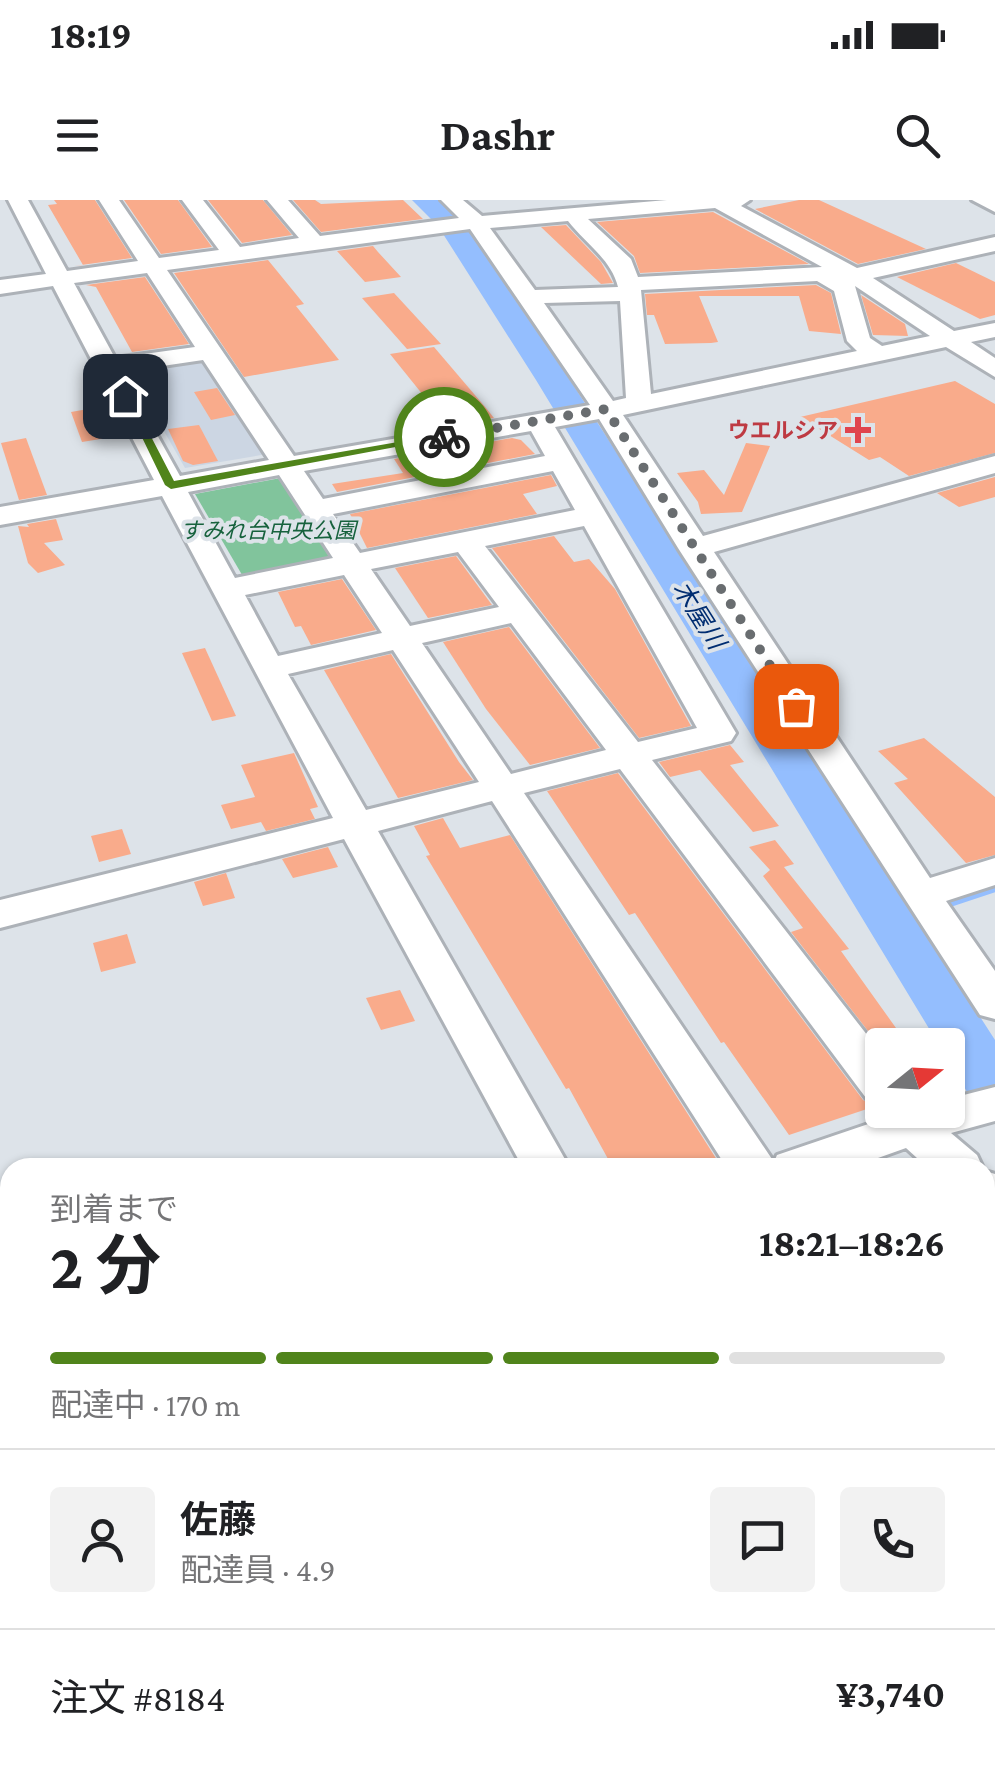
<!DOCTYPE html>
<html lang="ja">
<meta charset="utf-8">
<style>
:root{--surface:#fff;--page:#f2f2f2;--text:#202124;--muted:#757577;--line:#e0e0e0;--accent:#50841b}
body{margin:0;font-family:"Crimson Pro","Noto Sans JP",serif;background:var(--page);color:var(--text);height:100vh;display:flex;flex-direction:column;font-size:38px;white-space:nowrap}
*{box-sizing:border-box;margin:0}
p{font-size:32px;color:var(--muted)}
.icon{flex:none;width:55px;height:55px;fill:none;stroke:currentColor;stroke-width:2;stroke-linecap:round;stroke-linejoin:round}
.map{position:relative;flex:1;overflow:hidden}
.panel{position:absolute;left:0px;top:958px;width:995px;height:622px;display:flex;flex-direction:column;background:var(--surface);border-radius:30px 30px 0 0;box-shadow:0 2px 8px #0004}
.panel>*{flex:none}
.needle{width:65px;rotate:72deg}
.fabs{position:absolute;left:865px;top:828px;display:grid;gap:20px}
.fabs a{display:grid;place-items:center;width:100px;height:100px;border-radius:10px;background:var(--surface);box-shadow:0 2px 8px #0004;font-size:50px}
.pin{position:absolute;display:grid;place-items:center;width:85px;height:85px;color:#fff;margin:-42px;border-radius:20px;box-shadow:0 5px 15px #0006}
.courier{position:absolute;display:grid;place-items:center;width:100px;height:100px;margin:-50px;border:8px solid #50841b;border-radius:50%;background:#fff;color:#222;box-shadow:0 2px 12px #0007}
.summary em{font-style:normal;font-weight:700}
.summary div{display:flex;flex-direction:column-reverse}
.summary{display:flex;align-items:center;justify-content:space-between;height:170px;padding:0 50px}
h1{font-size:65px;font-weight:700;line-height:75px}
.bar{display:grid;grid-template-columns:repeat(4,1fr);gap:15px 10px;align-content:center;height:120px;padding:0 50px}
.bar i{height:12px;border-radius:8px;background:var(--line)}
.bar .selected{background:var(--accent)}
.bar p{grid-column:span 4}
.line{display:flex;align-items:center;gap:25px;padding:0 50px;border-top:2px solid var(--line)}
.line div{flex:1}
.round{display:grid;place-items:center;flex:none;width:105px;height:105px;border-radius:10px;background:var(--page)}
.status{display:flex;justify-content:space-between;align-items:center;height:70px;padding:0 50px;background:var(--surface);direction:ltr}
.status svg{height:28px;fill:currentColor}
header{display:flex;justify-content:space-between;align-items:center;height:130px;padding:0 50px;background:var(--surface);font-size:45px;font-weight:700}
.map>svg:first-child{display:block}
.built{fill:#ccd6e3}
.green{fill:#81c49c}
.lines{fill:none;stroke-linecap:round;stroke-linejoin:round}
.stream{stroke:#94befe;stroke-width:8}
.river{fill:#94befe;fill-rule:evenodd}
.building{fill:#f9ab8b}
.minor-casing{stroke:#adb2b8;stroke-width:6}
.minor{fill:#fff;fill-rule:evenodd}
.route{fill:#50841b}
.done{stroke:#696d70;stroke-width:10;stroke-dasharray:0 18}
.health-dot{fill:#e0444e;stroke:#dde3e9;stroke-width:4}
.labels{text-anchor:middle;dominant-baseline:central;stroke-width:8;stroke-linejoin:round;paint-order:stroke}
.far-health-label{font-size:22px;font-weight:bold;fill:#be3a42;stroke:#dde3e9;text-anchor:end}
.far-park-label{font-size:22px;font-style:italic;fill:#17623d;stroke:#dde3e9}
.far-water-label{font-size:25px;font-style:italic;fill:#002d71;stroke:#dde3e9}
</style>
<div class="status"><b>18:19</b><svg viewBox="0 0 49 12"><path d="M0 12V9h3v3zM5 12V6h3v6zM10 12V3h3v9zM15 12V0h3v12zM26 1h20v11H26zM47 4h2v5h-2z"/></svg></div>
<header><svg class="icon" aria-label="menu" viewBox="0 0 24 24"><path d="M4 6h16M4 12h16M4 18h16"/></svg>Dashr<svg class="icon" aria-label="search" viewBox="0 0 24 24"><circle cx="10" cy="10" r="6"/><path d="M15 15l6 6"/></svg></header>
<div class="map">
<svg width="995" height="1578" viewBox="0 0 995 1578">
<rect width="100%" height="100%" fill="#dde3e9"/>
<polygon class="built" points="206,156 267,254 185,268 128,168"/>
<polygon class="green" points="286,277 343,360 245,380 195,294"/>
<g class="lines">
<g class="stream">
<polyline points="941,706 995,688"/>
<polyline points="890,722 926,711"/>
</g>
<polygon class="river" points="412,0 441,0 458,15 570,180 995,840 995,910 974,904 948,859 948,845 939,845 536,180 438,26"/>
</g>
<g class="building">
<polygon points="54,0 95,0 132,58 74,66 83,65 48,5 57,4"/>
<polygon points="124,0 178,0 212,47 161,54"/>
<polygon points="208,0 263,0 292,35 242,43"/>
<polygon points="293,0 315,0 321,4 403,0 423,19 321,32"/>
<polygon points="799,0 819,0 926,49 858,64 755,9"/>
<polygon points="713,12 809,64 640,73 634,56 597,22"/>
<polygon points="566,25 601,62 613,83 601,84 541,27"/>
<polygon points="373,46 378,52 401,77 365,82 337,51"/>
<polygon points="268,60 304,104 296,106 339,160 244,177 174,73"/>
<polygon points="956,63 995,82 995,115 980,119 897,77"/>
<polygon points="145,77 189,144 132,152 96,87 86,85"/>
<polygon points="816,85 831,93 841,134 809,131 799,96 699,96 718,142 711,143 665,144 654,115 647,115 645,94"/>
<polygon points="394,93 441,144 407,149 362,98"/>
<polygon points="861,95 905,124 908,136 873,135"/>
<polygon points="434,147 486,208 494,218 448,226 390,154"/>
<polygon points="955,181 995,204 995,253 909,276 880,257 869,260 800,217"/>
<polygon points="217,188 235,215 211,220 194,192"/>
<polygon points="105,206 119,236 82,242 71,212"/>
<polygon points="199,225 218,261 193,265 183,261 168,229"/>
<polygon points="26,238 47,295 19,300 1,243"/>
<polygon points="512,238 521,240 535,254 337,292 332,284 403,273 394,259"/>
<polygon points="746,243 770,246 742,312 701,314 698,302 677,273 704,270 724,295"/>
<polygon points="551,275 557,286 523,294 537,314 367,348 350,314"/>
<polygon points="995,277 995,297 959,307 937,293"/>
<polygon points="56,319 63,340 44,343 65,365 38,373 28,363 18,326 29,327 27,324"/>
<polygon points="554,336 574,362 589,359 615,389 691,526 639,538 492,348"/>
<polygon points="456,356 492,405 428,418 395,368"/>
<polygon points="342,379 376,430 311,445 301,426 295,427 278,392"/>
<polygon points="509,427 600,548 530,565 486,509 443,442"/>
<polygon points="205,448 236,516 212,521 182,453"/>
<polygon points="391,454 459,562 473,580 398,598 324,470"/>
<polygon points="924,538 995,597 995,655 966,663 894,583 908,579 878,551"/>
<polygon points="730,545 744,562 730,565 779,626 753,632 700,570 670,577 659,562"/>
<polygon points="294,553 318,607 310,609 315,619 266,631 261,622 231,629 221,605 255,597 241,565"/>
<polygon points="618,573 863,900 876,906 789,935 724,842 721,843 635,713 629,715 547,591"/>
<polygon points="443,618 460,648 510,635 719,963 704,968 613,968 569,888 566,889 426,656 430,655 414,626"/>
<polygon points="122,629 131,654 99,662 91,636"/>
<polygon points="775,640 794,664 784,667 849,749 841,751 901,835 895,837 901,845 882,845 882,849 791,732 803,728 763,676 770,670 749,647"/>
<polygon points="328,647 338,667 293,678 282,659"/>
<polygon points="226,673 235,698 203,706 194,682"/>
<polygon points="127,734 136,763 101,772 93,743"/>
<polygon points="400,790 415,821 381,830 366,798"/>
</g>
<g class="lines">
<defs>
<g id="minor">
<path d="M8,0h20l39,71 71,-10 -39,-61h20l40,58 60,-8 -37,-50h21l37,47 59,-9 -32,-38h21l32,36 139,-18 -18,-18h22l19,16 185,-16h83l-9,6 116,62 138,-31v14l-122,27 81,53 41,-8v14l-24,5 24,16v19l-49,-30 -323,68 80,121 292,-80v17l-281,79 216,326 65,-20v27l-49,16 49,70v48l-15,-4 -302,-467 -79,-129 -44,8 181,306 -5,8 -79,19 230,294v56h66v-11l47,-12v34l-44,12 26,22 6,13h-55l-22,-20 -56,20h-123l-235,-367 -114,30 192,337h-47l-179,-329 -344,89v-28l333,-82 -171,-322 -162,29v-18l154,-27 -101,-194 -53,8v-14l46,-6zM715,8l107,59 -184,10 -7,-18 -43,-40zM568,21c18,23 43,38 50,66l-83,3 -45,-62zM470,29l120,176 -296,51 -127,-186zM147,73l48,74 -80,11 -41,-75zM817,81l17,10 13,50 10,10 -206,43 -10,-104zM855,86l75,50 -48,10 -12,-8zM620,101l6,97 -13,3 -69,-98zM203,160l66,100 -89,16 -58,-104zM531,231l14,25 -222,43 -19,-28zM553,271l22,39 -215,43 -27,-39zM279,275l54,83 -98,20 -47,-86zM584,326l113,202 -59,14 -153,-196zM458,352l41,55 -89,19 -39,-57zM344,375l38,58 -104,23 -33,-61zM511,423l95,127 -95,24 -89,-131zM393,450l86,132 -113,28 -78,-136zM620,569l246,329 16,5 -4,7 5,9 -106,36 -3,7 -250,-369z"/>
<polygon points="972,0 995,0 995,12"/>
<polygon points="985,971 995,974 995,1023 985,1019"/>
<polygon points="10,1204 10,1254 0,1257 0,1207"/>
<polygon points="985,1286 995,1290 995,1356 985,1352"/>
<polygon points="0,1314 10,1318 10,1425 0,1421"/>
<polygon points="10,1570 74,1570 75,1578 11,1578"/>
<polygon points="838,1570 903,1570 906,1578 841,1578"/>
</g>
</defs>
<use href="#minor" class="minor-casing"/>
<use href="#minor" class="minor"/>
</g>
<polygon class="route" points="121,194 130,196 174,281 444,234 449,237 171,289 165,285"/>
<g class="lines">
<polyline class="done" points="444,237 606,209 796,506"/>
</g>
<path class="health-dot" d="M853 215h10v10h10v10h-10v10h-10v-10h-10v-10h10z"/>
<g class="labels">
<g class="far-health-label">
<text x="838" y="230">ウエルシア</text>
</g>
<g class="far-park-label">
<text x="268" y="330">すみれ台中央公園</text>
</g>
<g class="far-water-label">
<text transform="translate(699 415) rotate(58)">木屋川</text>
</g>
</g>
</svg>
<div class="fabs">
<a><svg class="needle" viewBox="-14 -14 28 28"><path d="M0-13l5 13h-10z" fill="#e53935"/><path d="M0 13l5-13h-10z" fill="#757577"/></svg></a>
</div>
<div class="pin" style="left:796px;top:506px;background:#ea580c"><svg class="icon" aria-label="bag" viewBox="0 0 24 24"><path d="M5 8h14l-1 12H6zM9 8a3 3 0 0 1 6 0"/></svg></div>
<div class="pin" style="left:125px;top:196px;background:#1f2937"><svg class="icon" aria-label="home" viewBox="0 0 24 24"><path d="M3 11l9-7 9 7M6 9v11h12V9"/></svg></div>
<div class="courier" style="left:444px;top:237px"><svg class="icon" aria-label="bike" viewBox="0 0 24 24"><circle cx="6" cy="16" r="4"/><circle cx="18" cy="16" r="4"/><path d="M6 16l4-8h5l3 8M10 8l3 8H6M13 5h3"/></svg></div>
<section class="panel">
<div class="summary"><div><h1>2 分</h1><p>到着まで</p></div><em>18:21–18:26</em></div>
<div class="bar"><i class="selected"></i><i class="selected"></i><i class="selected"></i><i></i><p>配達中 · 170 m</p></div>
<div class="line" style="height:180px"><a class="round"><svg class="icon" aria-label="person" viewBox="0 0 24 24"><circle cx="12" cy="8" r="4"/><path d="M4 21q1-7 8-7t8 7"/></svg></a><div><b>佐藤</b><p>配達員 · 4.9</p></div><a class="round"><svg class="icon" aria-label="chat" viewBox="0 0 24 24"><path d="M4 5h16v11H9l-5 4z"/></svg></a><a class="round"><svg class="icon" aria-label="phone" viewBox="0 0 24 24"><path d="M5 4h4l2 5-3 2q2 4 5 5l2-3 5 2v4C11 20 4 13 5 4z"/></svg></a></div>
<div class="line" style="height:130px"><div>注文 #8184</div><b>¥3,740</b></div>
</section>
</div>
